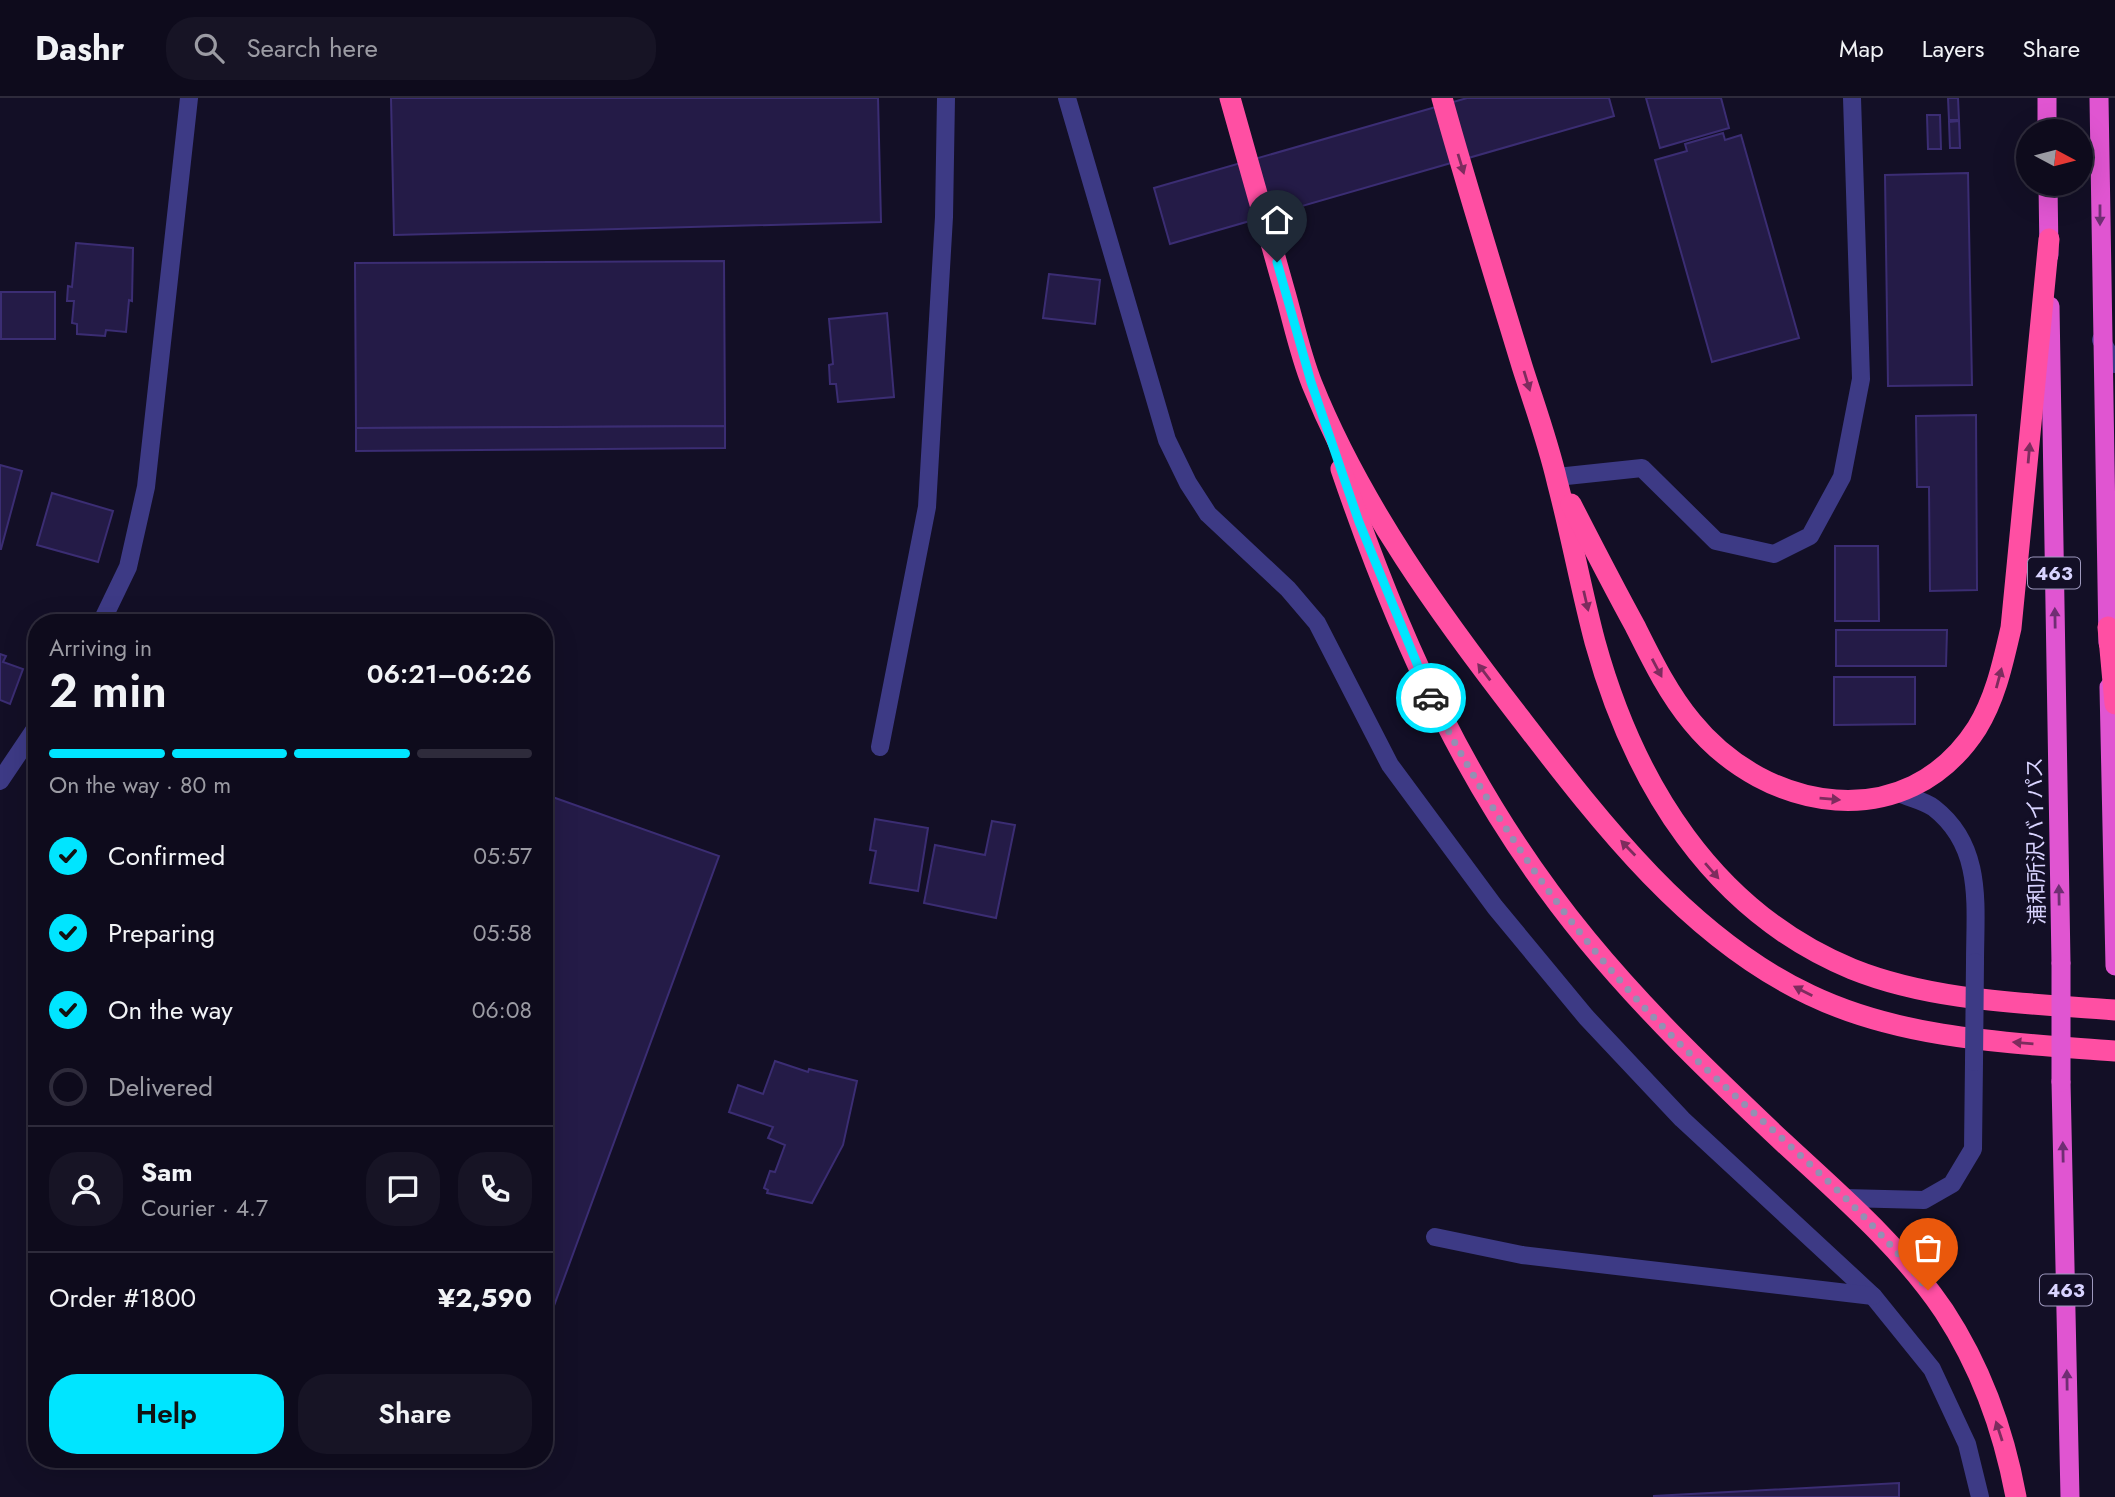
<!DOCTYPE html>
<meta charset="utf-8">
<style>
:root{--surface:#0e0b1c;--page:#171425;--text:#f1f3f6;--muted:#9b9ba3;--line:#2e2b3b;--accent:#00e5ff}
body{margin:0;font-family:Jost,"Noto Sans JP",sans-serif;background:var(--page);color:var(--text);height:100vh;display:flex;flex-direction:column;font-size:26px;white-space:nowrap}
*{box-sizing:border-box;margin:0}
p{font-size:23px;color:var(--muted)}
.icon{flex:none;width:38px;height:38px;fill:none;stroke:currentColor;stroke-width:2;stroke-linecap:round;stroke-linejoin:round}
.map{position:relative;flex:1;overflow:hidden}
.panel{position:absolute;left:28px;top:516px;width:525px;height:854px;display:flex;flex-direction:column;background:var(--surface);border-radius:28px;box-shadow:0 7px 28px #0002,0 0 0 2px var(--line)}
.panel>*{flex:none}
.needle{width:46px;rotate:97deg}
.controls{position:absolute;left:2016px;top:21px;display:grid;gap:14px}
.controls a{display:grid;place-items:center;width:77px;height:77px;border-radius:50%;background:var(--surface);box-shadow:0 7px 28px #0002,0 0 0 2px var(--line);font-size:35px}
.pin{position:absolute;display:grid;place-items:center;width:60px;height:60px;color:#fff;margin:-72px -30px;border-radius:50% 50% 50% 0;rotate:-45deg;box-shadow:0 0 7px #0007}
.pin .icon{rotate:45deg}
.courier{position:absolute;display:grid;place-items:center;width:70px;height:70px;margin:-35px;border:5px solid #00e5ff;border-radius:50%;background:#fff;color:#222;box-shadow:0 2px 9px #0007}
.headline em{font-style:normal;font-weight:600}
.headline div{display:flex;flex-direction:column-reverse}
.headline{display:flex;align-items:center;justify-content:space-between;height:119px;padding:0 21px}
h1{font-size:46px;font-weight:600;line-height:52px}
.bar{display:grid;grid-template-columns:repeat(4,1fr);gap:10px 7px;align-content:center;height:84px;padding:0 21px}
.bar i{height:9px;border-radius:5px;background:var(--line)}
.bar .on{background:var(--accent)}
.bar p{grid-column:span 4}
.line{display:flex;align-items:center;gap:18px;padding:0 21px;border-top:2px solid var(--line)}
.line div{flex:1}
.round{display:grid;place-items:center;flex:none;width:74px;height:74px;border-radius:28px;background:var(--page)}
ol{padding:0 21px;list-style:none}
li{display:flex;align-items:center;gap:21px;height:77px}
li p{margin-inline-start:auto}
li .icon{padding:7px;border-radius:50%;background:var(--accent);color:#111;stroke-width:4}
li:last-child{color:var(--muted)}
li i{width:38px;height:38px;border:4px solid var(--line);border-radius:50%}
.button{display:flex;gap:14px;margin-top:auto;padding:14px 21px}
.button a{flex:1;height:80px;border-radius:28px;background:var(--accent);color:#111;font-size:28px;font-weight:600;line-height:80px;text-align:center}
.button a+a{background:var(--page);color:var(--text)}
header{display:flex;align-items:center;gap:42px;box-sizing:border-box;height:98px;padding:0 35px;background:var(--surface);border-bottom:2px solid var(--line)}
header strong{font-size:33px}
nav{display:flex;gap:38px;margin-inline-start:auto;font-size:24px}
.search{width:490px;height:63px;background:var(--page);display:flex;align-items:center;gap:18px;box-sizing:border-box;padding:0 24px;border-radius:28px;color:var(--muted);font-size:26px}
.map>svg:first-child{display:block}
.building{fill:#241b47;stroke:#3b2d73;stroke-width:2}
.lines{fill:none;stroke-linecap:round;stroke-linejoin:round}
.service{stroke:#3d3a85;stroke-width:18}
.minor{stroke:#3d3a85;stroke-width:18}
.trunk{stroke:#e055d1;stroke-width:19}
.motorway{stroke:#ff4fa3;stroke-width:21}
.service-bridge{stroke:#3d3a85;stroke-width:18}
.trunk-bridge{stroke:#e055d1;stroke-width:19}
.oneway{fill:#7d2c5e}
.oneway2{fill:#6f2e73}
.done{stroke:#948fb3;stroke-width:7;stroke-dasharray:0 12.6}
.route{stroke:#00e5ff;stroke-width:9}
.labels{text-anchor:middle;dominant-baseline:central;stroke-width:6;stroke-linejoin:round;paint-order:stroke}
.shield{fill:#130f26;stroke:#9e99be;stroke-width:2}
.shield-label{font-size:19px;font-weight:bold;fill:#d9d4ff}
.street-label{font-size:21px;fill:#d9d4ff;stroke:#130f26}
</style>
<header>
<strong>Dashr</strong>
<div class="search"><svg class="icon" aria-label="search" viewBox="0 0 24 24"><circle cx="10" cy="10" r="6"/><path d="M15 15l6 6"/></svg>Search here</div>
<nav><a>Map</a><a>Layers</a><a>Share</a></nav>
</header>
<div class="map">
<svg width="2115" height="1399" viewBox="0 0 2115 1399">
<rect width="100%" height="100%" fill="#130f26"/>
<g class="building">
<polygon points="391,0 878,0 881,124 394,137"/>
<polygon points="1467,0 1609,0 1614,18 1170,146 1154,90"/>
<polygon points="1646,0 1721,0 1729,30 1660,50"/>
<polygon points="1948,0 1958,0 1959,22 1949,22"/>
<polygon points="1927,17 1940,17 1941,51 1928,51"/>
<polygon points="1959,23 1960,50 1950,50 1949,24"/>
<polygon points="1723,35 1725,42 1741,37 1799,240 1712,264 1655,62 1687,53 1685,46"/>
<polygon points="1968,75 1972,287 1888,288 1885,77"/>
<polygon points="76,145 133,150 132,203 129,202 126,234 106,232 105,238 77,236 77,226 72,225 74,203 67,203 68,188 72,189"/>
<polygon points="724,163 725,328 356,330 355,165"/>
<polygon points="1049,176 1100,182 1095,226 1043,220"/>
<rect x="1" y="194" width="54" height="47"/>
<polygon points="887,215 894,299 838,304 836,286 830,286 829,267 833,266 829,221"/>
<polygon points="1976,317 1977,492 1930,493 1929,389 1917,389 1916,318"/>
<polygon points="725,328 725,350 356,353 356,330"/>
<polygon points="0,367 22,373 1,451 0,451"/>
<polygon points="52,395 113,413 98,464 37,447"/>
<polygon points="1835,448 1878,448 1879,523 1835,523"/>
<polygon points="1836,532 1947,532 1946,568 1836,568"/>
<polygon points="0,556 6,558 3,564 23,571 10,606 0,602"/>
<polygon points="1834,579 1915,579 1915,626 1834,627"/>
<polygon points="544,696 719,758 544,1235"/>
<polygon points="875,721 928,730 918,793 870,785 876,753 870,752"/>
<polygon points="992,723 1015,727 996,820 924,805 935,747 985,757"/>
<polygon points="775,963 808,974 809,971 857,983 843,1047 812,1105 767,1095 768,1092 764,1090 770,1073 775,1074 785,1047 768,1040 773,1029 729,1014 738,987 763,996"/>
<polygon points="1899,1385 1899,1399 1654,1399 1654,1398"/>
</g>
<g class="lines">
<g class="service">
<polyline points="1557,379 1642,370 1716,443 1774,456 1810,438 1842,379 1861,281 1852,0"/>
<path d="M1899,695c11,5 26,8 35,15 50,39 41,98 41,154"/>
<polyline points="1845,1100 1924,1102 1952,1086 1973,1051 1974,964"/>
</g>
<g class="minor">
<polyline points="1067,0 1167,342 1188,385 1208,416 1288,491 1317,525 1390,667 1495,809 1586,919 1682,1021 1873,1198 1932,1271 1967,1346 1980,1399"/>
<polyline points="2101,242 2115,266"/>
<polyline points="101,525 128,469 146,389 189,0"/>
<polyline points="880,649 927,409 944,119 946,0"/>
<polyline points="0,683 37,628"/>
<polyline points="1435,1139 1522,1157 1873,1198"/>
</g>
<g class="trunk">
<polyline points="2047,0 2047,33"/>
<polyline points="2099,0 2108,545"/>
<polyline points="2048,86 2049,157"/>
<polyline points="2050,208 2061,865"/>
<polyline points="2109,589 2115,868"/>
<polyline points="2061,984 2070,1399"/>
</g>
<g class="motorway">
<path d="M1230,0c18,64 36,127 54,191 9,31 16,65 28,95 49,122 129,232 209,335 80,104 168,219 289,276 94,45 203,48 305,56"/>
<path d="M1442,0c25,90 53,179 80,268 12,38 26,76 35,115 14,53 24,108 38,161 39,141 117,269 257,327 82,33 176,34 263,41"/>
<path d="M1341,371c59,173 129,329 246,471 60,73 128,138 197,203 56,52 116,103 160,168 36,55 60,121 72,186"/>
<path d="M1571,406c21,41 42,82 64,122 17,34 33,67 57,96 74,91 215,115 285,6 19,-31 26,-66 34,-100l38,-389"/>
<polyline points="2108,529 2115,606"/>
</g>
<polyline class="service-bridge" points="1974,964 1975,864"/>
<polyline class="trunk-bridge" points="2061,865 2061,984"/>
</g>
<defs><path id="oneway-solid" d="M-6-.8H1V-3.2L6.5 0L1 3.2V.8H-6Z" transform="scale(1.75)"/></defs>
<g class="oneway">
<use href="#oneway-solid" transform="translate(1461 66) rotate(73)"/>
<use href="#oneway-solid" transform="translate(1527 283) rotate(73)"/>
<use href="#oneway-solid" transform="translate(2029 355) rotate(-85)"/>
<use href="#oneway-solid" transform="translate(1586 503) rotate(77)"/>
<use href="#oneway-solid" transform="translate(1657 570) rotate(62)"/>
<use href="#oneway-solid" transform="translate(1484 574) rotate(-127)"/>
<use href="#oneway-solid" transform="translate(1999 580) rotate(-75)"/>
<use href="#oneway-solid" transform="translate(1830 701) rotate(5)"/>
<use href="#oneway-solid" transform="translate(1628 750) rotate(-134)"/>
<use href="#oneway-solid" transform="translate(1712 773) rotate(49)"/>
<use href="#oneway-solid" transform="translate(1803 893) rotate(-153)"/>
<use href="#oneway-solid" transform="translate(2023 945) rotate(-175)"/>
<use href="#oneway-solid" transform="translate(1999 1333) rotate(-108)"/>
</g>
<g class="oneway2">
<use href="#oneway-solid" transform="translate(2100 117) rotate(90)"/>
<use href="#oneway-solid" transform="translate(2055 520) rotate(-91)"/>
<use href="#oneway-solid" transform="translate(2059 797) rotate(-91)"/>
<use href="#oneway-solid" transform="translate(2063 1054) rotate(-91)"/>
<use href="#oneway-solid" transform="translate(2067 1282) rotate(-91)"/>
</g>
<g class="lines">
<path class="done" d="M1431,600c66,128 146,245 249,346 83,81 177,154 248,246"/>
<polyline class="route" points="1277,164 1311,284 1359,424 1431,600"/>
</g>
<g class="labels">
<g class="shield">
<rect x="2028" y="459.5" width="52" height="31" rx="5"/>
<rect x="2040" y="1176.5" width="52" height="31" rx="5"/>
</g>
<g class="shield-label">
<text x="2054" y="475">463</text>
<text x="2066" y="1192">463</text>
</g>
<g class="street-label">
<text transform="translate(2036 743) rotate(-91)">浦和所沢バイパス</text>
</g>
</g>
</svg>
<div class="controls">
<a><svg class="needle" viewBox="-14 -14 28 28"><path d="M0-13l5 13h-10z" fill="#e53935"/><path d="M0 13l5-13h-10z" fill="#9b9ba3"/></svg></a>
</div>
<div class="pin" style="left:1928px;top:1192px;background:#ea580c"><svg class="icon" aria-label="bag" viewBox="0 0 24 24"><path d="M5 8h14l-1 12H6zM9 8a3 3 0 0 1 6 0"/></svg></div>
<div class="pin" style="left:1277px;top:164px;background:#1f2937"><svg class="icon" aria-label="home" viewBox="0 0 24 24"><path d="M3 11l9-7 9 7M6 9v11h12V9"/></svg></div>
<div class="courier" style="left:1431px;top:600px"><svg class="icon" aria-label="car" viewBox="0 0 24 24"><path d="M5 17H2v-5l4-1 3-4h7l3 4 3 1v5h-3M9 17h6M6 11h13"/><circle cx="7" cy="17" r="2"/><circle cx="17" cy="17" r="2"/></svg></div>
<section class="panel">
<div class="headline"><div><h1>2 min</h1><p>Arriving in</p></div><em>06:21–06:26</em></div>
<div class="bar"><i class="on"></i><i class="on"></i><i class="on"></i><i></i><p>On the way · 80 m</p></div>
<ol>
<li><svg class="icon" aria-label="check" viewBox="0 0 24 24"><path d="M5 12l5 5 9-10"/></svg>Confirmed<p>05:57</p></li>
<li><svg class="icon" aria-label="check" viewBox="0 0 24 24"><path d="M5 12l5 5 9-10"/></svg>Preparing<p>05:58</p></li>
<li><svg class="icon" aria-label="check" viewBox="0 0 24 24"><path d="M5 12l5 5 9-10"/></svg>On the way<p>06:08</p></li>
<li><i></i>Delivered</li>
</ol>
<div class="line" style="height:126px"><a class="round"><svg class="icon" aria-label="person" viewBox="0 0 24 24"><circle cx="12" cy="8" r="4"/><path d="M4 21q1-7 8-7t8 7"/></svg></a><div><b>Sam</b><p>Courier · 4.7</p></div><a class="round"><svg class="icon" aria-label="chat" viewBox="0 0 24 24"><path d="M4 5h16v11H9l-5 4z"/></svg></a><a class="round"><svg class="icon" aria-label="phone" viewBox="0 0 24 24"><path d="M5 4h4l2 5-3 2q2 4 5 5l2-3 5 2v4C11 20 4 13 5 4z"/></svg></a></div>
<div class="line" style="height:91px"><div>Order #1800</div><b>¥2,590</b></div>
<div class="button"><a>Help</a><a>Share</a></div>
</section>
</div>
